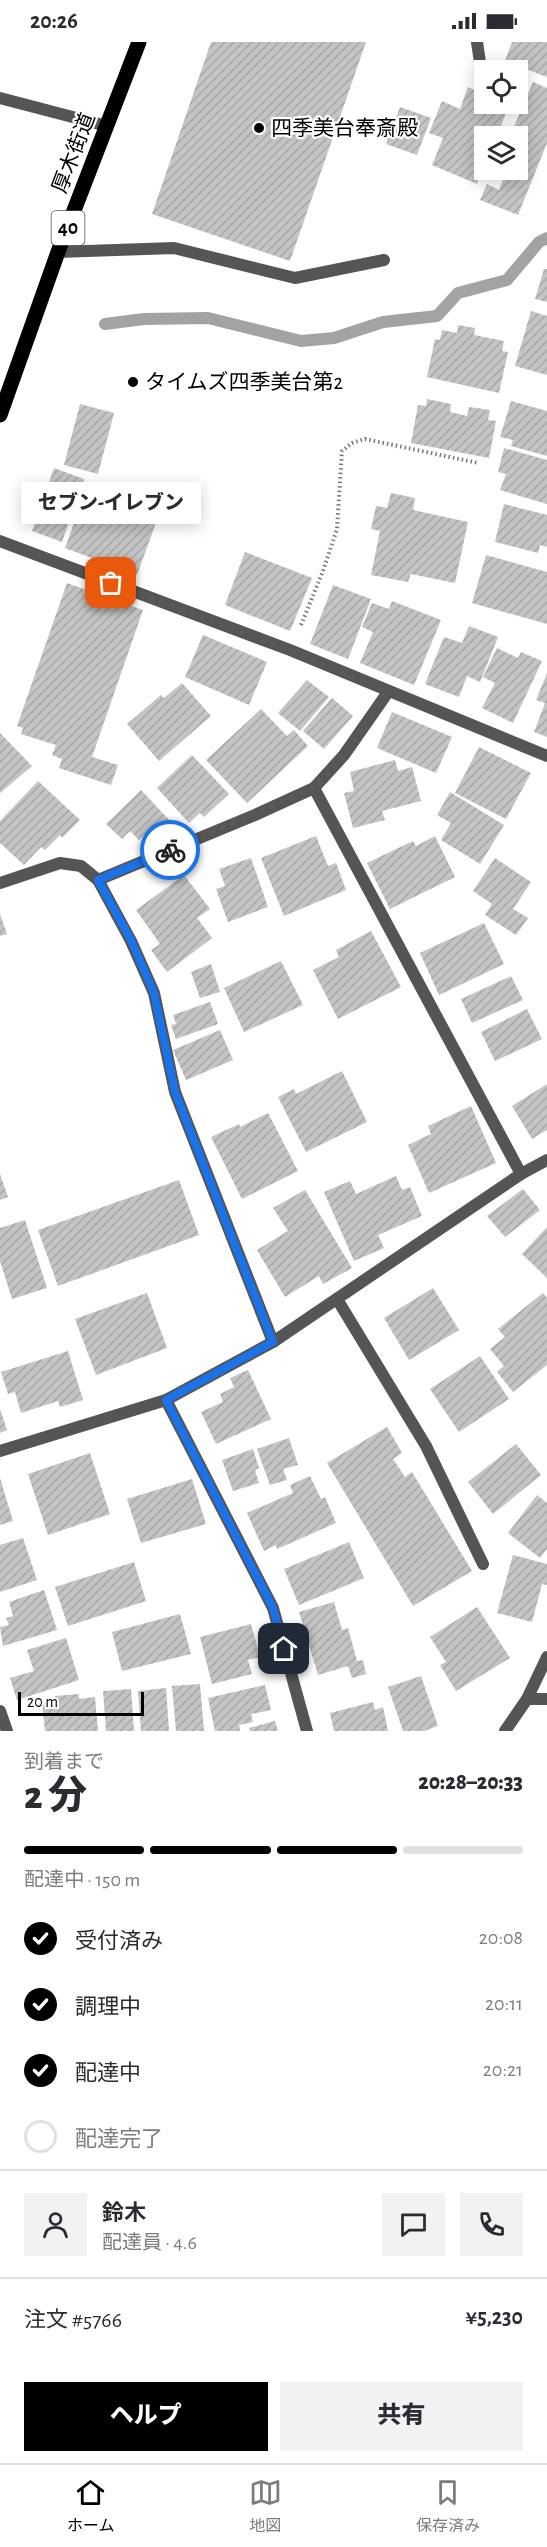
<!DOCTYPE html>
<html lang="ja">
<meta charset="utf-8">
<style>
:root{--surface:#fff;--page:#f2f2f3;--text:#2b2b33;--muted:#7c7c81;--line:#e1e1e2;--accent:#000}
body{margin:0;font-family:"Alegreya Sans","Noto Sans JP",sans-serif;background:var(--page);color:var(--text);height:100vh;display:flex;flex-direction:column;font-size:22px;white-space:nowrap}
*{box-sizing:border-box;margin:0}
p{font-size:20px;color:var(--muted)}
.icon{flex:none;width:33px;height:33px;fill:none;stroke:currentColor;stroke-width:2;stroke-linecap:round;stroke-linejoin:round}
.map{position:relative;height:1689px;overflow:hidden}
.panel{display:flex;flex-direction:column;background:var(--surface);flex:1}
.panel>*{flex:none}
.fabs{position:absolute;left:474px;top:18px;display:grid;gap:12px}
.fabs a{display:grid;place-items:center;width:54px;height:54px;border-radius:0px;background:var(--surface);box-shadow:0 3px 15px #0003;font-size:30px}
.scale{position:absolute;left:18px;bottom:15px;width:126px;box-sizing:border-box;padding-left:6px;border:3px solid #000;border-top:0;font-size:16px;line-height:21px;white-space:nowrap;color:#000;-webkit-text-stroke:4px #fff;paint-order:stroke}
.pin{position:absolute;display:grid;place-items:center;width:51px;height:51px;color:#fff;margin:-26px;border-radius:12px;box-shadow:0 3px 9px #0006}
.courier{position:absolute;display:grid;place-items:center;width:60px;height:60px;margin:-30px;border:4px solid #1a73e8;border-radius:50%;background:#fff;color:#222;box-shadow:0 2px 8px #0007}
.bubble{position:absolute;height:42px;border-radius:0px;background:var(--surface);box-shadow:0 3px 15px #0003;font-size:20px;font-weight:800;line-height:42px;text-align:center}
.summary em{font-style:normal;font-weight:800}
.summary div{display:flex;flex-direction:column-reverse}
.summary{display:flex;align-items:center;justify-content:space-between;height:102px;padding:0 24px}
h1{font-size:39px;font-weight:800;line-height:45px}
.bar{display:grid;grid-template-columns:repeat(4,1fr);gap:9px 6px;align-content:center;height:72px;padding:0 24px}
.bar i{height:8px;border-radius:4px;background:var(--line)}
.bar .current{background:var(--accent)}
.bar p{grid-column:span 4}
.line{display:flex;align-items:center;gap:15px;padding:0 24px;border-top:2px solid var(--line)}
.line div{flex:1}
.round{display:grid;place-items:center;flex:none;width:63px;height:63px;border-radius:0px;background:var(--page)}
ol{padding:0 24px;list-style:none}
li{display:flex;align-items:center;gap:18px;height:66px}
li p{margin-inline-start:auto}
li .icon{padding:6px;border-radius:50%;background:var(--accent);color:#fff;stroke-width:4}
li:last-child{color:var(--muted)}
li i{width:33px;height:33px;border:3px solid var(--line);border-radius:50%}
.action{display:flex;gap:12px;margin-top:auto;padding:12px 24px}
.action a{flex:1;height:69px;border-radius:0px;background:var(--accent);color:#fff;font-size:24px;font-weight:800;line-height:69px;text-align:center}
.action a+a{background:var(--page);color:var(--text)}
.status{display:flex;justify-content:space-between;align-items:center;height:42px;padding:0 30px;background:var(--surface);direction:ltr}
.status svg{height:16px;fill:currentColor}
.dock{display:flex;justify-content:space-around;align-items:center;height:84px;border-top:2px solid var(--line);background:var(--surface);font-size:16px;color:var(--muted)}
.dock a{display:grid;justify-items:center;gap:3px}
.dock .current{color:var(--accent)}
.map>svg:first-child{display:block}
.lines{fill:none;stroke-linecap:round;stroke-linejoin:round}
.stream{stroke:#a3a3a3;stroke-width:12}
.building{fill:url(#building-hatch)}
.path{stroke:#777;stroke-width:4;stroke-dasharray:1.5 3;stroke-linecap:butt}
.service{stroke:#555;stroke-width:12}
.minor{stroke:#555;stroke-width:12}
.primary{stroke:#000;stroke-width:15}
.done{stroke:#595959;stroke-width:6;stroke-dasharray:0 10.8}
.route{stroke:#1a73e8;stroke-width:8}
.poi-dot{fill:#000;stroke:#fff;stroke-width:2}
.labels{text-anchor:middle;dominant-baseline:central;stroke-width:4.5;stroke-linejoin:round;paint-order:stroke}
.shield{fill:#fff;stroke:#4c4c4c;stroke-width:1.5}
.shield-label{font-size:20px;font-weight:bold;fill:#000}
.poi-label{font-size:21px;fill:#000;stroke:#fff;text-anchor:start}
.street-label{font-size:21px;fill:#000;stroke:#fff}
</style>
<div class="status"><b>20:26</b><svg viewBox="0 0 49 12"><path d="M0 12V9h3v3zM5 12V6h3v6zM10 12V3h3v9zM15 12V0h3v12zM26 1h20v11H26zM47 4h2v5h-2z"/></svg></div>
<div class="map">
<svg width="547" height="1689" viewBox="0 0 547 1689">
<defs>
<pattern id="building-hatch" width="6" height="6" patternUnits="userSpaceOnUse" patternTransform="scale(1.5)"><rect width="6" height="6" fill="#c4c4c4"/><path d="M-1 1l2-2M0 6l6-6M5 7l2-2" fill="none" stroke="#a7a7a7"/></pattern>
</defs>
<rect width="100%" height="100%" fill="#fff"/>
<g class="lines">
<polyline class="stream" points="105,282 144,277 208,276 301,299 334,296 383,280 437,274 458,251 507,238 539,200 547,196"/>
</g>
<g class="building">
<polygon points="211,0 366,0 290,219 152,172"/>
<polygon points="512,0 547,0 547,35 505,19"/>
<polygon points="533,40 547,46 547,101 518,173 480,158 487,142 499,148 506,129 502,128 518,128 518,94 510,94"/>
<polygon points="468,45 484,52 484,62 497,62 495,67 506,71 497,94 484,94 484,123 477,142 432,123 443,96 429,91 442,59 460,67"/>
<polygon points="400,65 431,76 417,113 386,102"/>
<polygon points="544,227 547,227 547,260 535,257"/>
<polygon points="531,269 547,274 547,333 515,324"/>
<polygon points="458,283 475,286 474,293 504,299 502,309 508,310 499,351 427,335 435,297 440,298 442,288 457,291"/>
<polygon points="427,357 451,362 450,370 467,374 469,365 490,368 488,378 496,379 489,416 411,401 418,363 426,364"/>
<polygon points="511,359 547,369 547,414 511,404 513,398 500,395"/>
<polygon points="80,362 114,371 98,432 64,423"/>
<polygon points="504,406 547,418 547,462 500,448 506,432 498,430"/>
<polygon points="54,426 84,437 62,500 32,489"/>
<polygon points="85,451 157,478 137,533 65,506"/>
<polygon points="391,451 415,456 413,468 468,480 455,541 411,532 408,540 371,533 380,489 371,487 376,464 387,466"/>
<polygon points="504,462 547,473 547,505 540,503 538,511 495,500"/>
<polygon points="245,510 312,536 290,589 225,563"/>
<polygon points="486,513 547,530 547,582 472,561"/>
<polygon points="67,541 143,568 92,715 118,723 111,743 59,726 62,717 52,713 56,703 21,692 23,686 17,684"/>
<polygon points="333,543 371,557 348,617 310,602"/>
<polygon points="392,559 441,578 414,643 360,621 373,590 362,585 372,561 389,567"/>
<polygon points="469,584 498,595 480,640 467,634 459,655 425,642 444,595 462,601"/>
<polygon points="203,593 267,620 249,663 185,635"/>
<polygon points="497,606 518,616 521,610 542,619 513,681 482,666 495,641 483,635"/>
<polygon points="547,631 547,695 534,690 545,661 536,658"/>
<polygon points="307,638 329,655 300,689 278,671"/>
<polygon points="182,641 211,674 159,719 127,682 161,653 164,656"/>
<polygon points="332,656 353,674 324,707 303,689"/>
<polygon points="261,667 287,694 294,688 308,704 247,761 206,718"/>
<polygon points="392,670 452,695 436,731 377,706"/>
<polygon points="0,691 32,724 0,751"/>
<polygon points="479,705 531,731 506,777 455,751"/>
<polygon points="192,713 229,752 204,775 200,771 189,781 157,746"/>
<polygon points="395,718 398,729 412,725 421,759 382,769 385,778 353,786 344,751 354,749 350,730"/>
<polygon points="38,739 80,778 62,796 60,793 45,808 41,805 24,823 0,801 0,779"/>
<polygon points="141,748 176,785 169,792 163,786 155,795 148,788 139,798 130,789 122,797 106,782"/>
<polygon points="450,750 504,783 480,822 441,798 451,781 437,773"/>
<polygon points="316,794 328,824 336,821 346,848 284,874 261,816"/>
<polygon points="435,794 455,835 390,867 367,821 413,799 416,804"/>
<polygon points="251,816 268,865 228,880 216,847 225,844 219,827"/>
<polygon points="495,816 531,840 513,867 528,876 516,893 485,873 492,862 473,849"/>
<polygon points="184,833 210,867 197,876 212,896 167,930 151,908 160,902 136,868"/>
<polygon points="0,872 7,892 0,894"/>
<polygon points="484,881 504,922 439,953 420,911"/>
<polygon points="371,889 401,945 338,977 313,928 339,915 336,908"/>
<polygon points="281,919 303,963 244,990 224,946"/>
<polygon points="211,922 220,950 200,956 191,930"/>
<polygon points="511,934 523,958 472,981 461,957"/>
<polygon points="210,960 218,982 176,997 171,983 176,982 173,973"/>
<polygon points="527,967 542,997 495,1019 481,990"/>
<polygon points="220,988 233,1018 186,1038 173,1008"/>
<polygon points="342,1029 367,1080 306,1110 278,1055 294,1047 296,1052"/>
<polygon points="547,1042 547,1088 532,1097 512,1064"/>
<polygon points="471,1064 496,1121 429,1151 408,1103 431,1092 428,1084"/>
<polygon points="268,1071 298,1129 242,1157 211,1095 239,1082 240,1085"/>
<polygon points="0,1132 8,1155 0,1158"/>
<polygon points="396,1134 402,1148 410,1145 422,1174 378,1193 384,1206 354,1219 324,1150 350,1139 356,1152"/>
<polygon points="179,1138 199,1193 58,1244 38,1188"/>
<polygon points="523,1147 540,1168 505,1195 487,1174"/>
<polygon points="305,1148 352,1226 323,1242 319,1234 285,1255 257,1208 288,1189 273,1166"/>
<polygon points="25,1178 47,1246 12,1257 0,1219 0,1186"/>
<polygon points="547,1185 547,1236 522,1212"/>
<polygon points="433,1246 459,1288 409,1318 384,1276"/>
<polygon points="147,1251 167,1306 96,1333 75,1277"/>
<polygon points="543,1251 547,1256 547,1323 513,1350 497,1330 504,1324 490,1307 505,1295 498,1287"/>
<polygon points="68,1309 83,1358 60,1365 58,1359 21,1371 15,1350 8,1352 1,1330"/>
<polygon points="480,1314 509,1357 459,1390 430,1347"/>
<polygon points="248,1328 271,1377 216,1402 201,1370 223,1360 220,1352 234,1345 230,1336"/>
<polygon points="0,1367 7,1388 0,1391"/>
<polygon points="387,1385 402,1411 393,1417 405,1435 412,1430 472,1529 413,1564 327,1421"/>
<polygon points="289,1396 298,1423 283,1427 287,1438 270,1443 257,1407"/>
<polygon points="516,1402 541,1433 493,1472 468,1440"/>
<polygon points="253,1407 259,1426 255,1428 259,1441 233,1449 222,1418"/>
<polygon points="90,1411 110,1472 48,1493 28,1432"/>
<polygon points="310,1434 321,1457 325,1455 336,1481 277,1507 276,1503 264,1509 247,1471 293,1451 290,1443"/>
<polygon points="0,1436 13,1479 0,1483"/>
<polygon points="192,1437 206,1482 141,1501 127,1457"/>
<polygon points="537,1453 547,1461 547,1507 540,1516 508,1491"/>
<polygon points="23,1496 37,1538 0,1550 0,1503"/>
<polygon points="349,1500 364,1536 299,1563 284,1527"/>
<polygon points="513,1513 547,1522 547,1543 542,1542 532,1580 497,1571"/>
<polygon points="134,1520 146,1559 68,1584 55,1545"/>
<polygon points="44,1548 57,1588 3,1604 0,1585 9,1583 6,1576 13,1574 9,1560"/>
<polygon points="334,1560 342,1588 348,1586 357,1619 363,1618 366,1632 352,1636 348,1624 318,1633 299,1570"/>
<polygon points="477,1565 510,1616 456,1649 440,1623 446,1620 430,1595"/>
<polygon points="180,1572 191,1612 122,1629 112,1590"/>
<polygon points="251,1582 260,1615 248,1618 252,1632 212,1642 200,1595"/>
<polygon points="66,1596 79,1638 17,1658 10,1636 34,1629 27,1608"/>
<polygon points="421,1634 438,1684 424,1689 403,1689 388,1645"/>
<polygon points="200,1642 204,1689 176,1689 172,1644"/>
<polygon points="265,1643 271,1668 251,1672 253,1680 239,1683 240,1689 215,1689 208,1656"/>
<polygon points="166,1646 169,1689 141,1689 138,1649"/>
<polygon points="131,1647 134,1689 106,1689 103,1649"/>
<polygon points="79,1652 79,1657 95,1655 98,1689 45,1689 42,1660 55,1659 55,1654"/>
<polygon points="373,1660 375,1668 383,1665 388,1689 334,1689 330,1671"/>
<polygon points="275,1679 278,1689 250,1689 249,1686"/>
</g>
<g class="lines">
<polyline class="path" points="301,583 323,529 337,487 342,409 352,401 365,397 478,421"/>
<g class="service">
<polyline points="477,0 481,27 484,29"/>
<polyline points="337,1257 426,1404 483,1522"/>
<polyline points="527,1657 547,1657"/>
</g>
<g class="minor">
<polyline points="0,56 107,84"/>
<polyline points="58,210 174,206 295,236 384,218"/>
<polyline points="0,499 290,608 547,714"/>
<polyline points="314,746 521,1132"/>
<polyline points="98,838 255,773 314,746 344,713 388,650"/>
<polyline points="0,841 60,821 81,824 98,838 131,899 154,951 175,1050 273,1300"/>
<polyline points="166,1358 273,1566 307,1689"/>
<polyline points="0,1409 166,1358 273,1300 521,1132 547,1118"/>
<polyline points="0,1669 7,1689"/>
<polyline points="505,1689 527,1657 547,1615"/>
</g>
<polyline class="primary" points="0,373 58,210 139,0"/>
</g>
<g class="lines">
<polyline class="done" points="111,541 290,608 388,650 344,713 314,746 170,808"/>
<polyline class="route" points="170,808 98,838 131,898 154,951 175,1050 273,1300 166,1358 273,1566 284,1607"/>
</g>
<g class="poi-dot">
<circle cx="259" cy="86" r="6"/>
<circle cx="133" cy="340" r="6"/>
</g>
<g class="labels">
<rect class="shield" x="51.5" y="169" width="33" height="34" rx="4.5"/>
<g class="shield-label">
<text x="68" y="186">40</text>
</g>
<g class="poi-label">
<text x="271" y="86">四季美台奉斎殿</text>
<text x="145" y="340">タイムズ四季美台第2</text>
</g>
<g class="street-label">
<text transform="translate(74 111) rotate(-69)">厚木街道</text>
</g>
</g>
</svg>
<div class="fabs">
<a><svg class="icon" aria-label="locate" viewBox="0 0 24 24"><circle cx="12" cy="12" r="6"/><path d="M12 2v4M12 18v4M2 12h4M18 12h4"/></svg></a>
<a><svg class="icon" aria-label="layers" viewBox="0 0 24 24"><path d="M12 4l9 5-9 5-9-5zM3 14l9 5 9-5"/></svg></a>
</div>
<div class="scale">20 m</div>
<div class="pin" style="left:111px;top:541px;background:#ea580c"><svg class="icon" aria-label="bag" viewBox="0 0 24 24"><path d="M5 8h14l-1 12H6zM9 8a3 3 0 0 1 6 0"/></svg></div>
<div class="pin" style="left:284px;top:1607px;background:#1f2937"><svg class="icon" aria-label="home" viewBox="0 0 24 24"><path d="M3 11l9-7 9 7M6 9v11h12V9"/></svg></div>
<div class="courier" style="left:170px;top:808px"><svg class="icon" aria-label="bike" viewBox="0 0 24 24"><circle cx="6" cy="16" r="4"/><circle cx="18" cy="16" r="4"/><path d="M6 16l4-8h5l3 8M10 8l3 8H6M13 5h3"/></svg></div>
<div class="bubble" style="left:21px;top:440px;width:180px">セブン-イレブン</div>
</div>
<section class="panel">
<div class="summary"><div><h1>2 分</h1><p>到着まで</p></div><em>20:28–20:33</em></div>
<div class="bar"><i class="current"></i><i class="current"></i><i class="current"></i><i></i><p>配達中 · 150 m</p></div>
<ol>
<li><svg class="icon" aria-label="check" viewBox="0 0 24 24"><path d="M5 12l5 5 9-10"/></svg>受付済み<p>20:08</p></li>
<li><svg class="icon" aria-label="check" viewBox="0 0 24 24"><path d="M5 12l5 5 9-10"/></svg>調理中<p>20:11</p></li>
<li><svg class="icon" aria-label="check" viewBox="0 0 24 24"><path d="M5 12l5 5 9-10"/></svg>配達中<p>20:21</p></li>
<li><i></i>配達完了</li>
</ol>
<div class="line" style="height:108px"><a class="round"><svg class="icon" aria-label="person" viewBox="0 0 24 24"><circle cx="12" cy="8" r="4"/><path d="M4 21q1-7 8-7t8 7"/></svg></a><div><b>鈴木</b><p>配達員 · 4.6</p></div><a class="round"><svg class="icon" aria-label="chat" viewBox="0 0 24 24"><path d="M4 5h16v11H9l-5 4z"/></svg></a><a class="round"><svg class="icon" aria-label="phone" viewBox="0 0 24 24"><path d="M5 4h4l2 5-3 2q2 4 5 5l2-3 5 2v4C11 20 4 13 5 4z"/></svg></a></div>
<div class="line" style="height:78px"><div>注文 #5766</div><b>¥5,230</b></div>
<div class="action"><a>ヘルプ</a><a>共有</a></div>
</section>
<nav class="dock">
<a class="current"><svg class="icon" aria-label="home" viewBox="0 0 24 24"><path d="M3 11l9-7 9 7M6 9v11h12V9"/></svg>ホーム</a>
<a><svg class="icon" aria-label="map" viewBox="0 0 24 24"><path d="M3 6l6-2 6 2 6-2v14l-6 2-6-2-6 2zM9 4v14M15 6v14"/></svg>地図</a>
<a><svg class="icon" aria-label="saved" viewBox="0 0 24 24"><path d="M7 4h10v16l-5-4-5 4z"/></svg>保存済み</a>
</nav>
